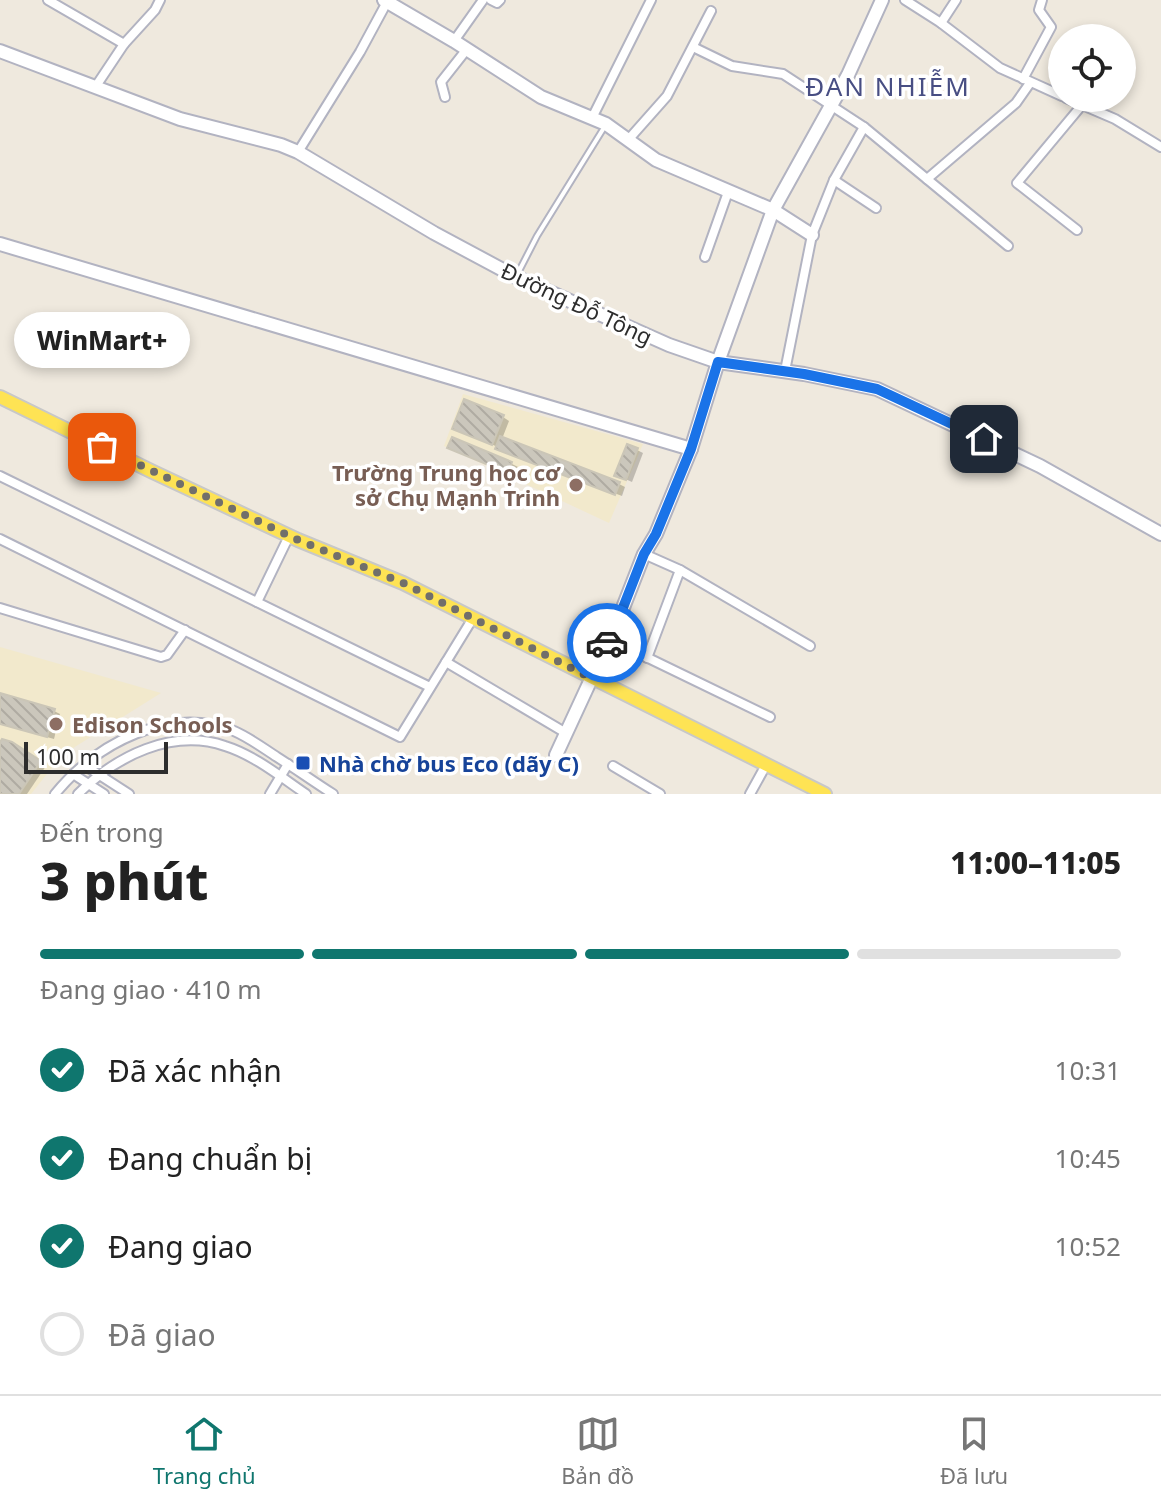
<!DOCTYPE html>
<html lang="vi">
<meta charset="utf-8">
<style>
:root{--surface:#fff;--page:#f6f6f6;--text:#222;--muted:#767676;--line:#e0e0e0;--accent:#0f766e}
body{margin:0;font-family:"Noto Sans",sans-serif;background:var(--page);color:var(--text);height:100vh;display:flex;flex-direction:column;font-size:30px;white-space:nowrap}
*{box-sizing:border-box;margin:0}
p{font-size:26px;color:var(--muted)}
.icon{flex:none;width:44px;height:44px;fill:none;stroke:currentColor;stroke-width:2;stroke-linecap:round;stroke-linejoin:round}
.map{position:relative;height:794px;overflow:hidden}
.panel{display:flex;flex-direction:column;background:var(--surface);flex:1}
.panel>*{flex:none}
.controls{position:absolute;left:1048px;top:24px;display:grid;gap:16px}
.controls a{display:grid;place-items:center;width:88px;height:88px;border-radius:50%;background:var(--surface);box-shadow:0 4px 12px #0003;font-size:40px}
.scale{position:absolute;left:24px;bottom:20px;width:144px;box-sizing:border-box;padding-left:8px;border:4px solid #2d2d2d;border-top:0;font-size:22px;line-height:28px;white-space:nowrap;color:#2d2d2d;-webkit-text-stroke:6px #fff;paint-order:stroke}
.pin{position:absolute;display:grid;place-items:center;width:68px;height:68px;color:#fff;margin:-34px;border-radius:16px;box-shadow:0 4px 12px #0006}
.courier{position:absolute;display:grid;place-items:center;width:80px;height:80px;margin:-40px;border:6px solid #1a73e8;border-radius:50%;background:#fff;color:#222;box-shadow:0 2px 10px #0007}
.bubble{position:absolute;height:56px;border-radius:28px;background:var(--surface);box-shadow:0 4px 12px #0003;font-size:26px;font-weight:800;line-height:56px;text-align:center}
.summary em{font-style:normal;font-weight:800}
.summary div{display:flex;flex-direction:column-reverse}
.summary{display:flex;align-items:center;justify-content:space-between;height:136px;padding:0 40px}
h1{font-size:52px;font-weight:800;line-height:60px}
.bar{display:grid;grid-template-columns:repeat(4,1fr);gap:12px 8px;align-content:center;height:96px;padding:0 40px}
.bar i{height:10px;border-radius:6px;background:var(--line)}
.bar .selected{background:var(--accent)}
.bar p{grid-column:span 4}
ol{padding:0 40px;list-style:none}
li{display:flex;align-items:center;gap:24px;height:88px}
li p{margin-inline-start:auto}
li .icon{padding:8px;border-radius:50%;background:var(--accent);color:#fff;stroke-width:4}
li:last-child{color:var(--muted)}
li i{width:44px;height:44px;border:4px solid var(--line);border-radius:50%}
.dock{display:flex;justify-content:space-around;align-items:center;height:112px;border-top:2px solid var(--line);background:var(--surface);font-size:22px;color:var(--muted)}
.dock a{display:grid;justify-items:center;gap:4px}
.dock .selected{color:var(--accent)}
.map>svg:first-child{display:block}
.education{fill:#f2e9cc}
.shadow{fill:#0003}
.building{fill:url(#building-back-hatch);stroke:#cbc6b7;stroke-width:2}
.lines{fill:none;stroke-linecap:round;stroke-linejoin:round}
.lane-casing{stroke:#b2b3c1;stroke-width:8}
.street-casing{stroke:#b2b3c1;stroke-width:12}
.secondary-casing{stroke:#b2b3c1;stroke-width:16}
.primary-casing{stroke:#c8c8c8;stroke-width:16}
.lane{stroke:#fff;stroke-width:4}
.street{stroke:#fff;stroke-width:8}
.secondary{stroke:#fff;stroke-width:12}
.primary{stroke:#fee354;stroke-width:12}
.done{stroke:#716f6b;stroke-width:8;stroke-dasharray:0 14.4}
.route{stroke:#1a73e8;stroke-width:10}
.education-dot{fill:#8d6e63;stroke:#fff;stroke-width:3}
.transit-dot{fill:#1a4fb4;stroke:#fff;stroke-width:3}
.labels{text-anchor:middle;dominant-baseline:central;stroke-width:7;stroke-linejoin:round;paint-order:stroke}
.street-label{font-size:22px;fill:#2d2d2d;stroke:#fff}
.education-label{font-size:22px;font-weight:bold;fill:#785e54;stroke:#fff;text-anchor:end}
.transit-label{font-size:22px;font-weight:bold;fill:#164399;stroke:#fff;text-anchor:start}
.quarter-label{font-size:26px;letter-spacing:2px;fill:#484e83;stroke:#fff}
</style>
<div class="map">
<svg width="1161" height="794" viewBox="0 0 1161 794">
<defs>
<pattern id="building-back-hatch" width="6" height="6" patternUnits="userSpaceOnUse" patternTransform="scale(2)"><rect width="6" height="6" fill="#cbc7bc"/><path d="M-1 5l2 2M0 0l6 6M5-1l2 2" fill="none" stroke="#afaba2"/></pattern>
</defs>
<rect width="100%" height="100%" fill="#efe9de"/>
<g class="education">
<polygon points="463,394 643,444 609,523 444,446"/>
<polygon points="0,647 161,693 62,755 31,794 0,794"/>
</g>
<g class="shadow">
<polygon points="503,417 509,421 502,439 619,484 625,487 622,496 504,451 498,447 461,432"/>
<polygon points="453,440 512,464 518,467 515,475 456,450"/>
<polygon points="637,450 643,453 632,482 623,478"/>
<polygon points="0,696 54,711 60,714 54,739 0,724"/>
<polygon points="0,746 19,749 46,766 27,794 0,794"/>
</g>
<g class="building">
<polygon points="464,399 504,415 492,445 452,429"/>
<polygon points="500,436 620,482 615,495 495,449"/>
<polygon points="452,437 512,462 508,473 447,448"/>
<polygon points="627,444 638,448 626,480 614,476"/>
<polygon points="0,693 55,709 47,737 0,724"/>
<polygon points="2,739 12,742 41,761 19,794 0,794 0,742"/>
</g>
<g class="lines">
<defs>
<polyline id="lane" points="518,273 537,236 605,126"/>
<g id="street">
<polyline points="48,0 124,44 155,10 160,0"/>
<polyline points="491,0 497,3 500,0"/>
<polyline points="905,0 941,23 1000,68 1062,96"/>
<polyline points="941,23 956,0"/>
<polyline points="454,41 483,0"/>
<polyline points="693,47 732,66 783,74 864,127 1008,246"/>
<polyline points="1023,79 1051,27 1039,10 1042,0"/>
<polyline points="96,86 124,44"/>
<polyline points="445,97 441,82 467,49"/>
<polyline points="1066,98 1115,119 1161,147"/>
<polyline points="592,118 651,0"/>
<polyline points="628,140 667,96 711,11"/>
<polyline points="298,152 360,52 387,2"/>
<polyline points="927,179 1016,103 1030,83"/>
<polyline points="834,180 876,208"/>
<polyline points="1077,230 1017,183 1082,105"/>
<polyline points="705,257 728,192"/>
<polyline points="785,371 812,235 834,180 864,127"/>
<polyline points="0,476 430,687"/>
<polyline points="0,539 400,737 473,618"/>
<polyline points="644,554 680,570 810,646"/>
<polyline points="257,602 289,536"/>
<polyline points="0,608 161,657 167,655 185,630"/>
<polyline points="609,639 770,717"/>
<polyline points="647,658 680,570"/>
<polyline points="446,662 566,733"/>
<polyline points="84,765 129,794"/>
<polyline points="613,766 660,794"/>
<polyline points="73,774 104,794"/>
<path d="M55,794c42,-51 114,-89 179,-63 16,7 29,17 43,26 19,12 37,25 56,37"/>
<path d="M78,794c38,-38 94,-66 147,-48 29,9 56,31 81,48"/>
<polyline points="270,794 288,764"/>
<polyline points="750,794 766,765"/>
</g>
<g id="secondary">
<polyline points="384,0 454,41 541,97 606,124 656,160 773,210 812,235"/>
<polyline points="0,51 180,119 281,145 298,152 434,233 516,277 669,345 718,362 804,374 877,389 1040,466 1161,534"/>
<polyline points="0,244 691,449"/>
<polyline points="556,755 617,623 644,554 656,534 691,449 718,362 773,210 848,75 882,0"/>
</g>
<polyline id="primary" points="0,397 153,472 298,540 403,583 825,794"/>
</defs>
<use href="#lane" class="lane-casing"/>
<use href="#street" class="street-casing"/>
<use href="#secondary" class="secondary-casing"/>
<use href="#primary" class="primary-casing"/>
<use href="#lane" class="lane"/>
<use href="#street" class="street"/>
<use href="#secondary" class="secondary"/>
<use href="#primary" class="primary"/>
</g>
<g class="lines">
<polyline class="done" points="102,447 298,540 403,583 591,678 607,643"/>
<polyline class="route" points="607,643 617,623 644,554 656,534 691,449 718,362 804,374 877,389 984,439"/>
</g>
<g class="education-dot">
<circle cx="576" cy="485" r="8"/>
<circle cx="56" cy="724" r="8"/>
</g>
<rect class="transit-dot" x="295" y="755" width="16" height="16" rx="4"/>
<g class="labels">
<g class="street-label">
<text transform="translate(577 303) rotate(25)">Đường Đỗ Tông</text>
</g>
<g class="education-label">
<text x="560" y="472">Trường Trung học cơ<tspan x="560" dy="25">sở Chụ Mạnh Trinh</tspan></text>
<text x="72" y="724" text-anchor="start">Edison Schools</text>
</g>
<g class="transit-label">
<text x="319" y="763">Nhà chờ bus Eco (dãy C)</text>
</g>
<g class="quarter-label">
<text x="888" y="86">ĐAN NHIỄM</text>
</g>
</g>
</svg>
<div class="controls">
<a><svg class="icon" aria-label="locate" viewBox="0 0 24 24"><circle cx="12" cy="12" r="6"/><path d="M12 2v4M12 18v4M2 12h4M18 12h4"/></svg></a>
</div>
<div class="scale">100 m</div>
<div class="pin" style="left:102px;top:447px;background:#ea580c"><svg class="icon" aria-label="bag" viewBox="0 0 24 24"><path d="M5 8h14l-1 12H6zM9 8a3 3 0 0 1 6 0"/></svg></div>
<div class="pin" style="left:984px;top:439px;background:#1f2937"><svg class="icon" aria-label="home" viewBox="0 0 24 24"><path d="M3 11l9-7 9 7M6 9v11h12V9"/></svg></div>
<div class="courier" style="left:607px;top:643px"><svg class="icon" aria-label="car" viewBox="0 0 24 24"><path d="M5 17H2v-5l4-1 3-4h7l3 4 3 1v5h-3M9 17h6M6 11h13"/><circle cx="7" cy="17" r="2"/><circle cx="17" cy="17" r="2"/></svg></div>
<div class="bubble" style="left:14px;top:312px;width:176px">WinMart+</div>
</div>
<section class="panel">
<div class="summary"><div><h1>3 phút</h1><p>Đến trong</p></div><em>11:00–11:05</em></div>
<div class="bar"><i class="selected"></i><i class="selected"></i><i class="selected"></i><i></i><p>Đang giao · 410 m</p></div>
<ol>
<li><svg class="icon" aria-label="check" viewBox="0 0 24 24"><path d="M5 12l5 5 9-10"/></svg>Đã xác nhận<p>10:31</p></li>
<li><svg class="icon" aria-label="check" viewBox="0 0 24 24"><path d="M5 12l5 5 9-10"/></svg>Đang chuẩn bị<p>10:45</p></li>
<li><svg class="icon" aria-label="check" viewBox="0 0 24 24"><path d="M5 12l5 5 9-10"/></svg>Đang giao<p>10:52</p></li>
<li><i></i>Đã giao</li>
</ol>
</section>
<nav class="dock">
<a class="selected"><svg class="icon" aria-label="home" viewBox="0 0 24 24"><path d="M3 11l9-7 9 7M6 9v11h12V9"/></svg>Trang chủ</a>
<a><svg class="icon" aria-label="map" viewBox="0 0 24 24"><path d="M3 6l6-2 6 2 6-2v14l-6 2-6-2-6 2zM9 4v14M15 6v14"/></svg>Bản đồ</a>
<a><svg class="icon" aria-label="saved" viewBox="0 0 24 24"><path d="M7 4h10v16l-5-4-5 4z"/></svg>Đã lưu</a>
</nav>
